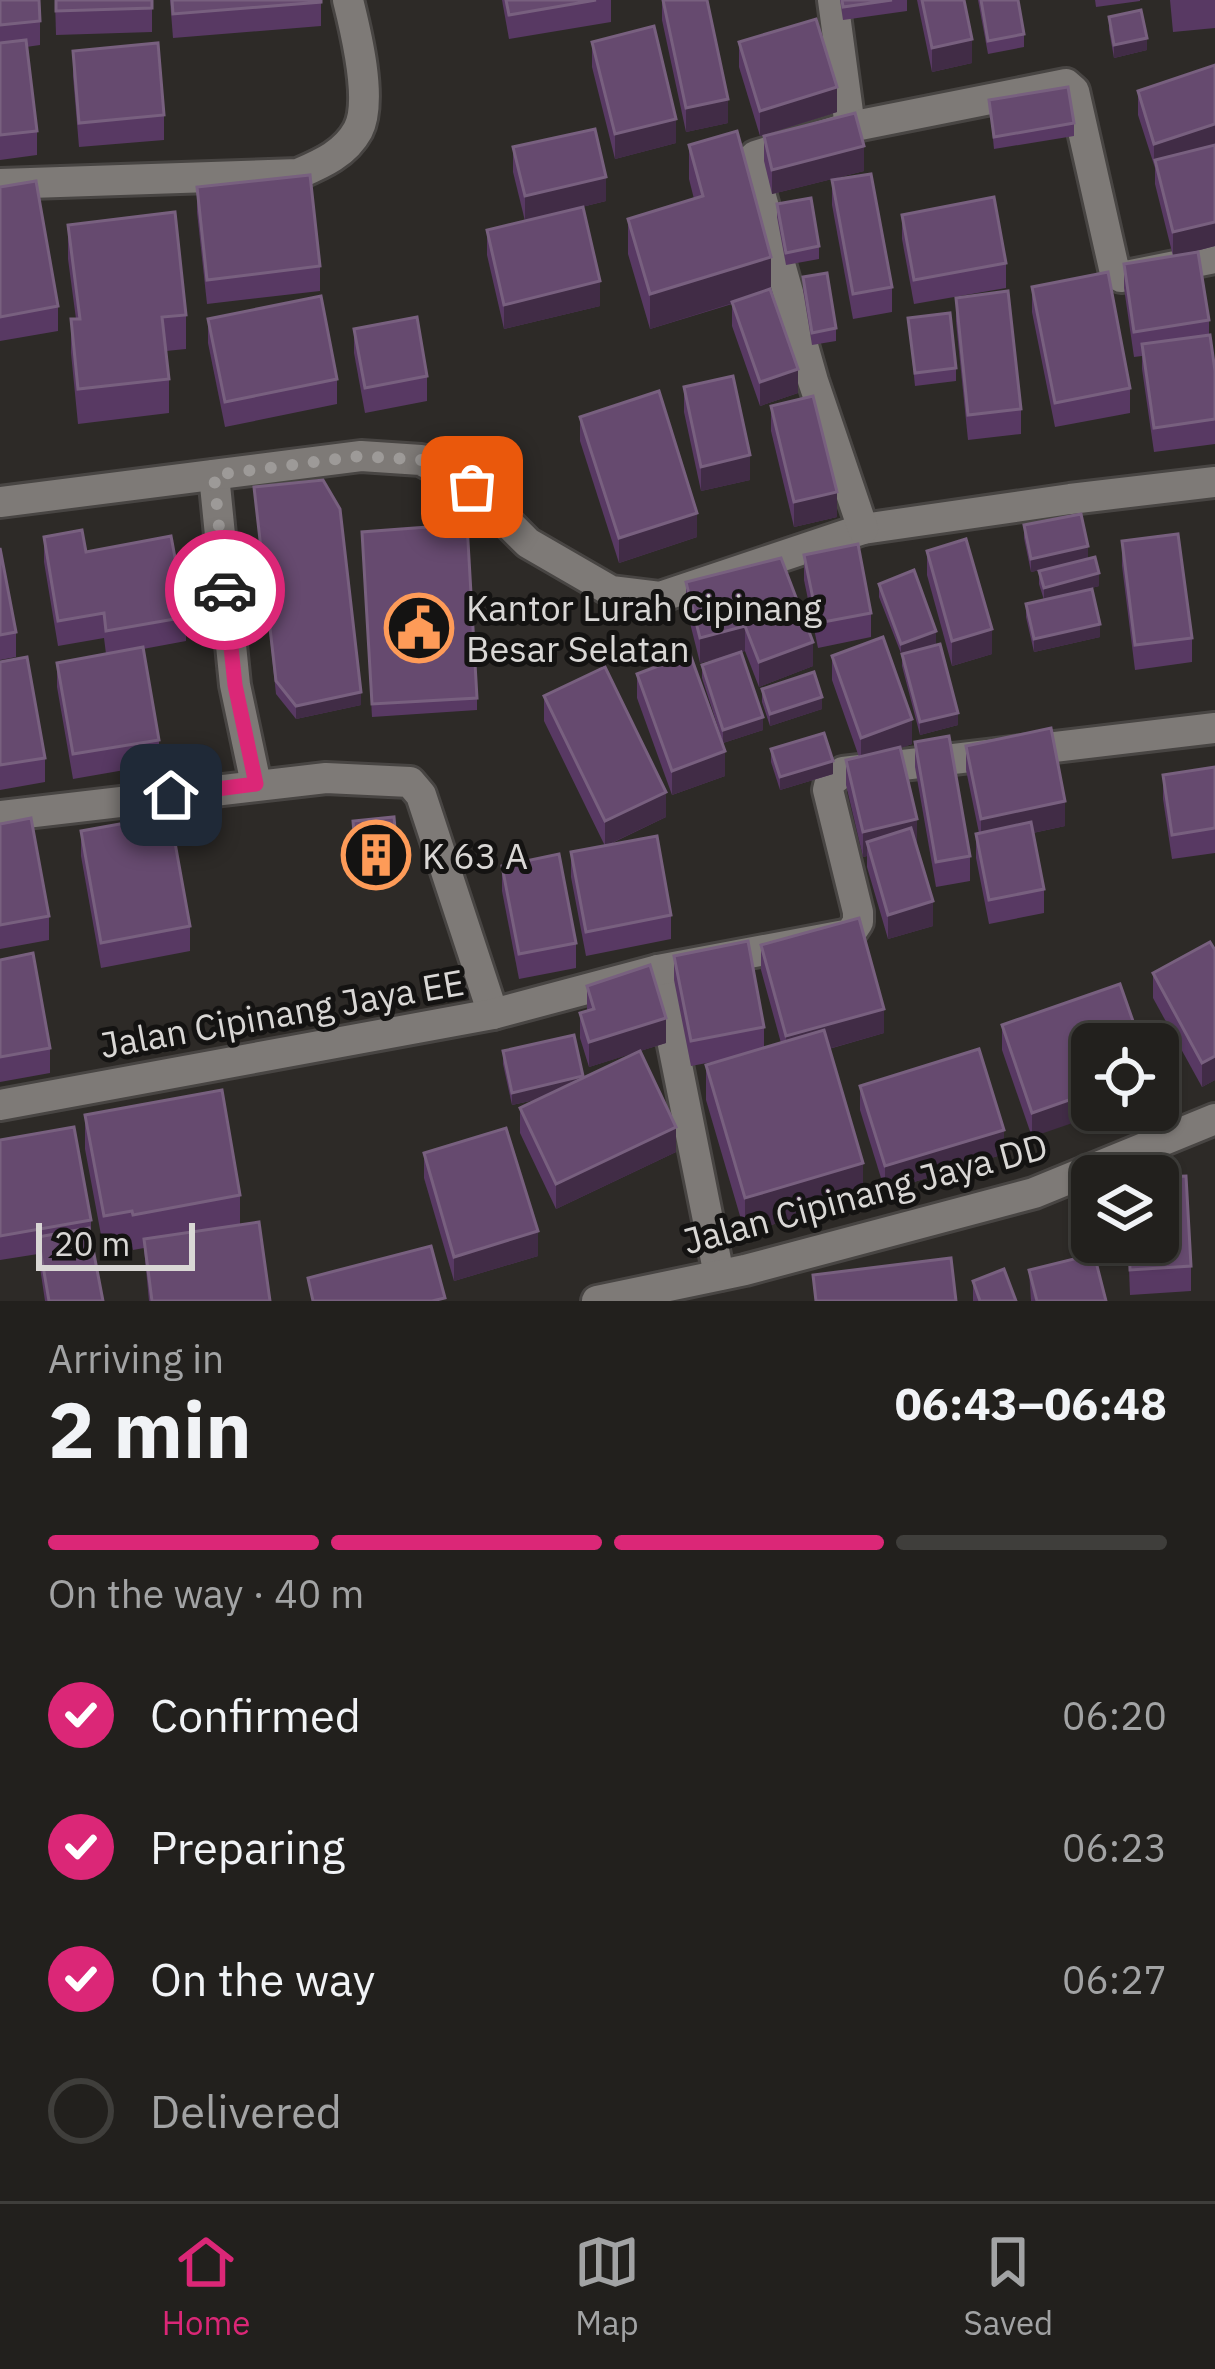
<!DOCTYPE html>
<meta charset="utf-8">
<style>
:root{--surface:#22201d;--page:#2e2d2a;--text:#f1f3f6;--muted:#a2a3a4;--line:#3f3e3b;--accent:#db2777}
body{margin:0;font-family:"IBM Plex Sans",sans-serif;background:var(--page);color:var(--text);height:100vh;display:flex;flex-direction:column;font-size:45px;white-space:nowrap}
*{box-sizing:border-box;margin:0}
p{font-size:39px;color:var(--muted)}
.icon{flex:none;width:66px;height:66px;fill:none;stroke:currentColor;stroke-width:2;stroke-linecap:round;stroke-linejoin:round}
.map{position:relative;height:1301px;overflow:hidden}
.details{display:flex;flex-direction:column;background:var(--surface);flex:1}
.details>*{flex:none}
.controls{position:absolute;left:1071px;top:1023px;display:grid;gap:24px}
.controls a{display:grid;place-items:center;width:108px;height:108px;border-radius:18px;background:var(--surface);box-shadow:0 3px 9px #0004,0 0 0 3px var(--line);font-size:60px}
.scale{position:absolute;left:36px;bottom:30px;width:159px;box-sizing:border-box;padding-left:12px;border:6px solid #d9d7d5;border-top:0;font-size:33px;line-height:42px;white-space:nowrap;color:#d9d7d5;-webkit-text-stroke:9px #141312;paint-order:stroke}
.pin{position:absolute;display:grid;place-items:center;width:102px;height:102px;color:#fff;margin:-51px;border-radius:24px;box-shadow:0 6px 18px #0006}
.courier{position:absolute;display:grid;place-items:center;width:120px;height:120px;margin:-60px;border:9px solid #db2777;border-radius:50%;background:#fff;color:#222;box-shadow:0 3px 15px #0007}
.summary em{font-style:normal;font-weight:700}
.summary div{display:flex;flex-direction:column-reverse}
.summary{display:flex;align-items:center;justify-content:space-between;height:204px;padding:0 48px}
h1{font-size:78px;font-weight:700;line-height:90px}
.bar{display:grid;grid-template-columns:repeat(4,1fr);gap:18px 12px;align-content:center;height:144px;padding:0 48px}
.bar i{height:15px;border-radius:9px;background:var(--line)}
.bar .current{background:var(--accent)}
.bar p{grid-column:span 4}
ol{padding:0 48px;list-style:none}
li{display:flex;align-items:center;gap:36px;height:132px}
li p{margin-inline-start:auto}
li .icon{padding:12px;border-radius:50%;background:var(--accent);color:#fff;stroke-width:4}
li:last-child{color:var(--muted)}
li i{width:66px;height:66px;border:6px solid var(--line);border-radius:50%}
.tabs{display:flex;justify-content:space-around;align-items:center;height:168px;border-top:3px solid var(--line);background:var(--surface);font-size:33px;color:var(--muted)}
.tabs a{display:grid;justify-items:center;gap:6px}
.tabs .current{color:var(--accent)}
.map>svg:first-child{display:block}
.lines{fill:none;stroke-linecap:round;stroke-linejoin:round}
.street-casing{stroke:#484543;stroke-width:36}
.street{stroke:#7e7a77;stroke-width:30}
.wall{fill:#583963}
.shaded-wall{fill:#412c46}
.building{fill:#664a6f;stroke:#78607f;stroke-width:3}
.done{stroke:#9d9a98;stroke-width:12;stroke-dasharray:0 21.6}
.route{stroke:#db2777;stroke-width:15}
.labels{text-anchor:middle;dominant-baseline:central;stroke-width:10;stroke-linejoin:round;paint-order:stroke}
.poi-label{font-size:36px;fill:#d9d7d5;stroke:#141312;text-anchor:start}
.street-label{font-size:36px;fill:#d9d7d5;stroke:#141312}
</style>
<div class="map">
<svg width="1215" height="1301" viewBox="0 0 1215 1301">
<rect width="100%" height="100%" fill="#2d2a27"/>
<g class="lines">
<defs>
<g id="street">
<polyline points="833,0 850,127"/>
<path d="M0,184l298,-10c23,-10 47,-20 60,-44 15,-29 -2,-98 -10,-130"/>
<polyline points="214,475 235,685 256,784"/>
<polyline points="0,502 361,456 421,460 472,487 528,543 611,591 660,597 863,529 1070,499 1215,482"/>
<polyline points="863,529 813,381 751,161 755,156 850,127 1066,84 1074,91 1115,273 1121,277 1215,258"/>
<polyline points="0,816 326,778 410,782 421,795 493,1014"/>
<polyline points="658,970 719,1275"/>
<polyline points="0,1105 493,1014 658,970 850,934 858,922 858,912 828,790 830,782 843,772 1215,728"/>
<polyline points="597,1301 745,1270 1034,1193 1215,1119"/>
</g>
</defs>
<use href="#street" class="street-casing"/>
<use href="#street" class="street"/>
</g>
<g class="wall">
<polygon points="0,0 40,21 40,45 26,47 37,131 37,155 0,160"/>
<polygon points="55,0 152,0 152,32 56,35"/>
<polygon points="170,0 321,0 321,26 173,38"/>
<polygon points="502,0 611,0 611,22 509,39"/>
<polygon points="662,0 707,0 728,123 686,132 662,20"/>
<polygon points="840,0 907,0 907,11 843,20"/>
<polygon points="917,0 964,0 972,63 932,72"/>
<polygon points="978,0 1018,0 1024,34 1024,47 988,54"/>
<polygon points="1095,0 1140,0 1140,1 1096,7"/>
<polygon points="1170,0 1215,0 1215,28 1173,32"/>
<polygon points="1109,17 1147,50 1114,58 1109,30"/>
<polygon points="592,42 676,143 615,159 592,67"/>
<polygon points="739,42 837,112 760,136 739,67"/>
<polygon points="73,51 164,115 164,140 79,147 73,76"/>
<polygon points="1215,65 1215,246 1184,254 1209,320 1209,335 1215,371 1215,444 1154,452 1142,369 1142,356 1134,357 1124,288 1124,264 1173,256 1155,184 1155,168 1138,115 1138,91"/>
<polygon points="989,100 1074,123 1074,136 994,149"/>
<polygon points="764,136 864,171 772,194 764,161"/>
<polygon points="689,145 771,292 798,393 760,406 732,326 732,304 650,329 628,254 628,219 694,199 689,179"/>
<polygon points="513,147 606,201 525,221 513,172"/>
<polygon points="832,180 892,287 892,312 853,319 832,205"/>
<polygon points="0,187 58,306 58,331 0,341"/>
<polygon points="197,187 320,266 320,291 207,304 197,212"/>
<polygon points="777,204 819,246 819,259 786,265 777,217"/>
<polygon points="902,215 1006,263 1006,288 914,304 902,239"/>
<polygon points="68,225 186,315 186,349 166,351 169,379 169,413 78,424 71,353 71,319 76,319 68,259"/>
<polygon points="487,230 600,306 504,329 487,255"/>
<polygon points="803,277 836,328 836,341 812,345 803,290"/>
<polygon points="1032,287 1130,388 1130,413 1055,427 1032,312"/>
<polygon points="956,298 1021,409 1021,434 968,440 956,322"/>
<polygon points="908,318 956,368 956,381 915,386"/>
<polygon points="208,319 337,379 337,404 225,427 208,343"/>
<polygon points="354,329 427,376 427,401 365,413 354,353"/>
<polygon points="684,387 750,480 701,491 684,412"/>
<polygon points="771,406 837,517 794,527 771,431"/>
<polygon points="580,417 697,537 619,563 580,441"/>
<polygon points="254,487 361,705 296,719 276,694"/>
<polygon points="1024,525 1088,559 1031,572 1024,538"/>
<polygon points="44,537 86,552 186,617 186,641 143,649 159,740 159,764 73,779 57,687 57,663 106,654 104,638 58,646 44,562"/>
<polygon points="1122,541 1192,638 1192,662 1135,670 1122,566"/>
<polygon points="362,545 477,698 477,710 372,717"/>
<polygon points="0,548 16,632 16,657 0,660"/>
<polygon points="927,551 992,654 952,666 927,575"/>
<polygon points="804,555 871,613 871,637 818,648 804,580"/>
<polygon points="1039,571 1099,586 1050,599 1100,637 1034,652 1026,617 1026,604 1044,600 1039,584"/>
<polygon points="686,582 813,666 759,687 745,651 741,652 763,730 723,743 702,678 702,665 738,653 700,663 686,607"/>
<polygon points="879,584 936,644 926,647 958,725 920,735 902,666 902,656 879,597"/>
<polygon points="832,656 912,744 900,748 916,844 933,926 888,939 867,867 867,856 863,857 846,785 846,760 859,757 832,680"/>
<polygon points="0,662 45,758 45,782 0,790"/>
<polygon points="637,674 725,776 672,795 637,698"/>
<polygon points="762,689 822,709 770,726 762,702"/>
<polygon points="544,696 666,817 606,846 671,915 671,939 586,956 571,877 571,852 605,846 544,721"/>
<polygon points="915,742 970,856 970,881 936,887 915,767"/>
<polygon points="966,746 1065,826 1033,833 1044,889 1044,913 989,924 976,858 976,834 979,833 966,770"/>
<polygon points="771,749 833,774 780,790 771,762"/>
<polygon points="1215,767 1215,853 1172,859 1163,799 1163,775"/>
<polygon points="353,821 398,864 398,877 357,881"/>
<polygon points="0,824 49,916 49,940 0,949"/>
<polygon points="81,831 190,926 190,951 101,968 81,856"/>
<polygon points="502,866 576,943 576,968 519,979 502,891"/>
<polygon points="761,945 884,1033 829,1049 863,1197 745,1233 706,1100 706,1065 728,1059 691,1066 674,980 674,956 764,1027 764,1048 781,1043 761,970"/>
<polygon points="1215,950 1215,1080 1202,1087 1153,998 1153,973"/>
<polygon points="0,960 50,1048 50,1073 0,1082"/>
<polygon points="587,986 666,1043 640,1051 676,1152 556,1209 520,1133 520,1108 539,1099 512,1105 503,1064 503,1051 583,1078 636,1052 589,1067 580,1038 580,1013 587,1011"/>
<polygon points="1002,1025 1141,1044 1032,1137 1002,1050"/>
<polygon points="860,1086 1004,1154 885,1191 860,1110"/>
<polygon points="85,1115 240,1195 240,1225 270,1301 149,1301 144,1248 133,1250 132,1246 104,1251 85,1149"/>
<polygon points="0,1140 91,1220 91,1235 103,1301 45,1301 38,1254 0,1260"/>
<polygon points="424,1153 538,1256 454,1281 424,1178"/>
<polygon points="1128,1242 1158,1242 1191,1266 1191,1291 1130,1295"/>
<polygon points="1029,1270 1106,1301 1031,1301"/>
<polygon points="973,1281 1016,1301 973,1301"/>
</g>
<g class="shaded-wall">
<polygon points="1147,38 1147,50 1114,58 1114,45"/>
<polygon points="972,39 972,63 932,72 932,48"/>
<polygon points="837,87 837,112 760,136 760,111"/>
<polygon points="728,99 728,123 686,132 686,108"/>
<polygon points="676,119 676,143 615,159 615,134"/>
<polygon points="1215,124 1215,148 1155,160 1154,168 1154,144"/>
<polygon points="864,146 864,171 772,194 772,170"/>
<polygon points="606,177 606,201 525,221 525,196"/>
<polygon points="1215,222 1215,246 1173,257 1173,232"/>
<polygon points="771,257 771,291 650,329 650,294"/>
<polygon points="600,281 600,306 504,329 504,305"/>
<polygon points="798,369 798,393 760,406 760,382"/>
<polygon points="750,455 750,480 701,491 701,467"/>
<polygon points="837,492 837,517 794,527 794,502"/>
<polygon points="697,513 697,537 619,563 619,538"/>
<polygon points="1088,546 1088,559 1031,572 1031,559"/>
<polygon points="1099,573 1099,586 1044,601 1044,588"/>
<polygon points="1100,624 1100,637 1034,652 1034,639"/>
<polygon points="745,626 745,651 700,663 700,638"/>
<polygon points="992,629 992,654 952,666 952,641"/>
<polygon points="936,631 936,644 901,657 901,644"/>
<polygon points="813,642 813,666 759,687 759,662"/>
<polygon points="361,692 361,705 296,719 296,706"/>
<polygon points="822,697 822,709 770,726 770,714"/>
<polygon points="958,713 958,725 920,735 920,722"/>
<polygon points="763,717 763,730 723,743 723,730"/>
<polygon points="912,719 912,744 861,762 861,738"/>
<polygon points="725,751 725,776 672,795 672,771"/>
<polygon points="833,761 833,774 780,790 780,777"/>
<polygon points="666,792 666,817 605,846 605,821"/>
<polygon points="1065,801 1065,826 981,844 981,819"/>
<polygon points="917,819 917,844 870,855 867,842 867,856 863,857 863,832"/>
<polygon points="933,901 933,926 888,939 888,915"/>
<polygon points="884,1009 884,1033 786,1061 786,1036"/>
<polygon points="666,1018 666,1043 589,1067 589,1042"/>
<polygon points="1215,1056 1215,1080 1202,1087 1202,1063"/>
<polygon points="583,1076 583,1089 512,1105 512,1093"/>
<polygon points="1092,1092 1092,1110 1110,1110 1032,1137 1032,1113"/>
<polygon points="676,1127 676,1152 556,1209 556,1184"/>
<polygon points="1004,1130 1004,1154 885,1191 885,1166"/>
<polygon points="863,1163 863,1197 745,1233 745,1198"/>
<polygon points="538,1231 538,1256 454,1281 454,1257"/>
</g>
<g class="building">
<polygon points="0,0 39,0 40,21 0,25"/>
<polygon points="56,0 152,0 152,8 56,11"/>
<polygon points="172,0 321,0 321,2 173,14"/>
<polygon points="506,0 596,0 509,15"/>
<polygon points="663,0 707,0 728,99 686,108"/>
<polygon points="842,0 892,0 843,7"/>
<polygon points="922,0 964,0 972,39 932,48"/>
<polygon points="981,0 1018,0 1024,34 988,41"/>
<polygon points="1141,10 1147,38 1114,45 1109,17"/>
<polygon points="816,19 837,87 760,111 739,42"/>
<polygon points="654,26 676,119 615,134 592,42"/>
<polygon points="26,40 37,131 0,135 0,43"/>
<polygon points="158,43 164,115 79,123 73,51"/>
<polygon points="1215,65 1215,124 1154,144 1138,91"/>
<polygon points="1068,87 1074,123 994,137 989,100"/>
<polygon points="855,113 864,146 772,170 764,136"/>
<polygon points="595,129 606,177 525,196 513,147"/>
<polygon points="737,131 771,257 650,294 628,219 703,196 689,145"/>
<polygon points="1215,145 1215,222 1173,232 1155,160"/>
<polygon points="871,174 892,287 853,294 832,180"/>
<polygon points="310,175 320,266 207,280 197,187"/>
<polygon points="36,181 58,306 0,317 0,187"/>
<polygon points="994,197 1006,263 914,280 902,215"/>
<polygon points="811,198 819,246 786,253 777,204"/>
<polygon points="583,207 600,281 504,305 487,230"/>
<polygon points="175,212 186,315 162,317 169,379 78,389 71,319 80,319 68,225"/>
<polygon points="1198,252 1209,320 1134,332 1124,264"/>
<polygon points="1108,272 1130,388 1055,403 1032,287"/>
<polygon points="827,273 836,328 812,333 803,277"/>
<polygon points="770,289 798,369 760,382 732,302"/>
<polygon points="1008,291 1021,409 968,415 956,298"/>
<polygon points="321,296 337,379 225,402 208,319"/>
<polygon points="950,313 956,368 915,373 908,318"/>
<polygon points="417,317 427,376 365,388 354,329"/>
<polygon points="1210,335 1215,371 1215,419 1154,428 1142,344"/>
<polygon points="733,376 750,455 701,467 684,387"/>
<polygon points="659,391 697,513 619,538 580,417"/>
<polygon points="813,396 837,492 794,502 771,406"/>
<polygon points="323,480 340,509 361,692 296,706 276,681 254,487"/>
<polygon points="1081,514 1088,546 1031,559 1024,525"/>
<polygon points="467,524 477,698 372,704 362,532"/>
<polygon points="82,530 86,552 171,536 186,617 106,631 104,613 58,621 44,537"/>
<polygon points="1178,534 1192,638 1135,645 1122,541"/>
<polygon points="966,539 992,629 952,641 927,551"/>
<polygon points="858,544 871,613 818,623 804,555"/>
<polygon points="0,548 16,632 0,635"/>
<polygon points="1095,557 1099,573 1044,588 1039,571"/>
<polygon points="781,558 813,642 759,662 745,626 700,638 686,582"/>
<polygon points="914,570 936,631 901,644 879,584"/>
<polygon points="1092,589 1100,624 1034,639 1026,604"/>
<polygon points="883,637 912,719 861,738 832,656"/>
<polygon points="940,644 958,713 920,722 902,654"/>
<polygon points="143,647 159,740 73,754 57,663"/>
<polygon points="741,652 763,717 723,730 702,665"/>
<polygon points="690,654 725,751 672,771 637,674"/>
<polygon points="27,657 45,758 0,765 0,662"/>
<polygon points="605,667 666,792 605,821 544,696"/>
<polygon points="814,672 822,697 770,714 762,689"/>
<polygon points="1051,728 1065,801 981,819 966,746"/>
<polygon points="824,733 833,761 780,777 771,749"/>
<polygon points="949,736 970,856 936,862 915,742"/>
<polygon points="900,747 917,819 863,832 846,760"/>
<polygon points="1215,767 1215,828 1172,835 1163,775"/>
<polygon points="170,815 190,926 101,943 81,831"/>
<polygon points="394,817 398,864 357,868 353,821"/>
<polygon points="31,818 49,916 0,925 0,824"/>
<polygon points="1031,822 1044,889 989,900 976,834"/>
<polygon points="911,828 933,901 888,915 867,842"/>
<polygon points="657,836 671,915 586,932 571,852"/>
<polygon points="559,854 576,943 519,954 502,866"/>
<polygon points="859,918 884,1009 786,1036 761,945"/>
<polygon points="748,941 764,1027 691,1041 674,956"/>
<polygon points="1210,942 1215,950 1215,1056 1202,1063 1153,973"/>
<polygon points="33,953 50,1048 0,1057 0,960"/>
<polygon points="650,965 666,1018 589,1042 580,1013 594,1009 587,986"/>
<polygon points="1120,984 1141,1044 1092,1044 1092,1092 1032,1113 1002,1025"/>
<polygon points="824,1030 863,1163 745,1198 706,1065"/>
<polygon points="574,1035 583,1076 512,1093 503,1051"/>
<polygon points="979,1049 1004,1130 885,1166 860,1086"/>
<polygon points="640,1051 676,1127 556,1184 520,1108"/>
<polygon points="222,1090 240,1195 133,1215 132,1211 104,1216 85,1115"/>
<polygon points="74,1127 91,1220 0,1236 0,1140"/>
<polygon points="506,1128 538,1231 454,1257 424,1153"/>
<polygon points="1186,1176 1191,1266 1130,1270 1129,1242 1158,1242 1158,1177"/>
<polygon points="259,1222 270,1301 152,1301 144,1239"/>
<polygon points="89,1228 103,1301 49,1301 38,1237"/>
<polygon points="431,1246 445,1298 432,1301 313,1301 308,1278"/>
<polygon points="1094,1254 1106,1301 1037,1301 1029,1270"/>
<polygon points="951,1258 956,1301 816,1301 813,1275"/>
<polygon points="1004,1269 1016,1301 980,1301 973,1281"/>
</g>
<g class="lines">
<polyline class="done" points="225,590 214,475 361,456 421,460 472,487"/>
<polyline class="route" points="171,795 256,784 235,685 225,590"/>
</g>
<defs>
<symbol id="civic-ring" viewBox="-11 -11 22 22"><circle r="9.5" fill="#141312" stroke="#fe9b58" stroke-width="1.5"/><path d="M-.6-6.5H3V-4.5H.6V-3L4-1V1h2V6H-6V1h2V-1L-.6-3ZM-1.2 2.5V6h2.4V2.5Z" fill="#fe9b58"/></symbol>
<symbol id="building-ring" viewBox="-11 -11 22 22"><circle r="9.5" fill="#141312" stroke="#fe9b58" stroke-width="1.5"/><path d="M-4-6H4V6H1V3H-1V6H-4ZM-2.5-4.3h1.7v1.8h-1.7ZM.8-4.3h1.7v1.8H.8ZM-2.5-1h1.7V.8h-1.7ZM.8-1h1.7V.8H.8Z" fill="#fe9b58"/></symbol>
</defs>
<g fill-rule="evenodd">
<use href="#civic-ring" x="381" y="590" width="76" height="76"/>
<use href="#building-ring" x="338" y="817" width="76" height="76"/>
</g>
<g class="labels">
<g class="poi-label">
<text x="466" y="607">Kantor Lurah Cipinang<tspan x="466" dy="41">Besar Selatan</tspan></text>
<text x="422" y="855">K 63 A</text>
</g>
<g class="street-label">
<text transform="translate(282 1013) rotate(-10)">Jalan Cipinang Jaya EE</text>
<text transform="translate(865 1193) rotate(-15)">Jalan Cipinang Jaya DD</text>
</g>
</g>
</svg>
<div class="controls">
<a><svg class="icon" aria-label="locate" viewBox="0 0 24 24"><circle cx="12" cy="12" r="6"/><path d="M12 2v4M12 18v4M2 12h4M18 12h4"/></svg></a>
<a><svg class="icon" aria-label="layers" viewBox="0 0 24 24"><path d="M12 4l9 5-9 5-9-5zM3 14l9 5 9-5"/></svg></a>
</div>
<div class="scale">20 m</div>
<div class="pin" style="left:472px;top:487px;background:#ea580c"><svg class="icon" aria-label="bag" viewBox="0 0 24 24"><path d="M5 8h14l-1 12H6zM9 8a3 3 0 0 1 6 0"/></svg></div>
<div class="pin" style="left:171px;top:795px;background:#1f2937"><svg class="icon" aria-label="home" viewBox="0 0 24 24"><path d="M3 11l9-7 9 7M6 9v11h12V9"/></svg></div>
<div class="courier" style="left:225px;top:590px"><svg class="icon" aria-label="car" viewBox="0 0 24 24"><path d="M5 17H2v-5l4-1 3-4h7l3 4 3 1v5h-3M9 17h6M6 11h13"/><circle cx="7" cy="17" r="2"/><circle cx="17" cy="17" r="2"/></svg></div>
</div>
<section class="details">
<div class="summary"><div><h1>2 min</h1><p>Arriving in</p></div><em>06:43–06:48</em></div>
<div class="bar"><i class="current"></i><i class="current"></i><i class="current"></i><i></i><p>On the way · 40 m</p></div>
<ol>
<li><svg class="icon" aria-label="check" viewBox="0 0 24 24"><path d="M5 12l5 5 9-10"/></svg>Confirmed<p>06:20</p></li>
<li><svg class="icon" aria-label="check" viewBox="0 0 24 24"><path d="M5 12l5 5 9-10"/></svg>Preparing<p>06:23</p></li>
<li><svg class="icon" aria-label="check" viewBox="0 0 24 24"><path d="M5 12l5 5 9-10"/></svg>On the way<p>06:27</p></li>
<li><i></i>Delivered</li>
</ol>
</section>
<nav class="tabs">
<a class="current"><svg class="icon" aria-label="home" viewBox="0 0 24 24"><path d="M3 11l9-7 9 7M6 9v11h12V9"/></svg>Home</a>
<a><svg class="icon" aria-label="map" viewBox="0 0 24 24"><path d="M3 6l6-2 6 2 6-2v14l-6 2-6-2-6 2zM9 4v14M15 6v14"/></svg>Map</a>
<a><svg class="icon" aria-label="saved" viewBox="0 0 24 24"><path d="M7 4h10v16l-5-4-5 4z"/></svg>Saved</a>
</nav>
